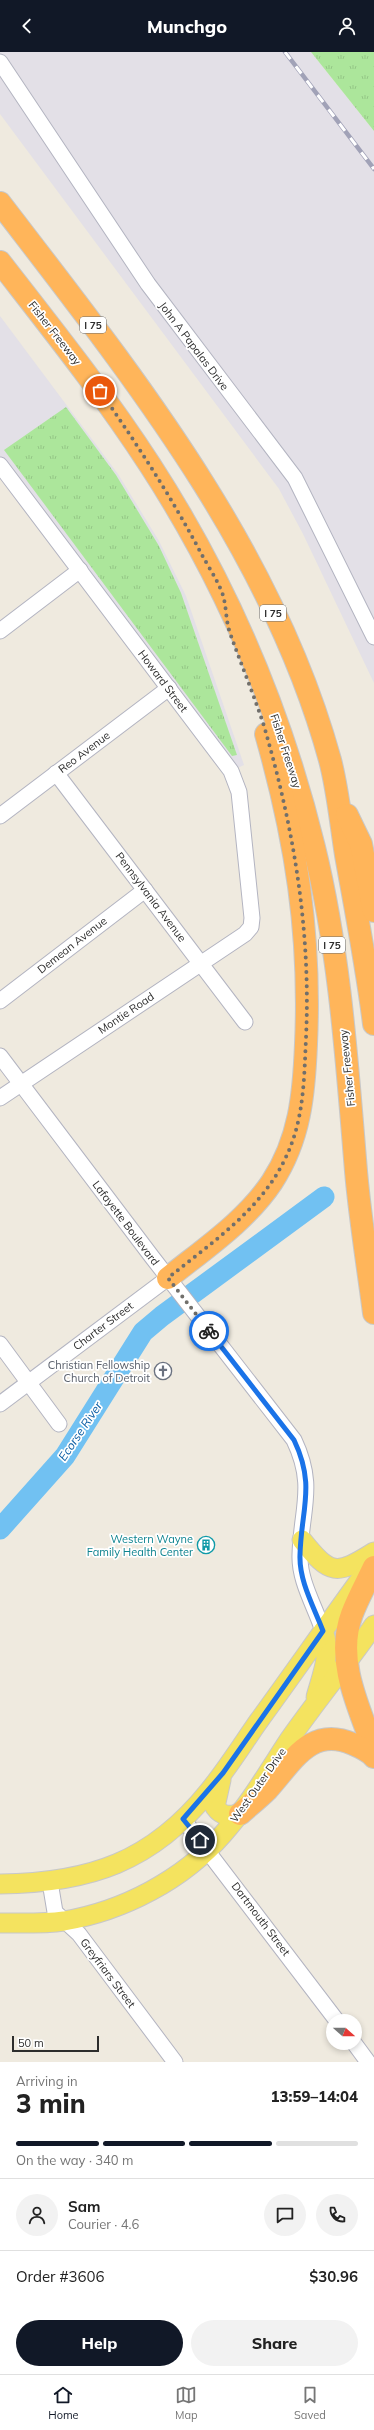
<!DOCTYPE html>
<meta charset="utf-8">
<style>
:root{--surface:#fff;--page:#f2f2f2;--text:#222;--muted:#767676;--line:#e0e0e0;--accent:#111827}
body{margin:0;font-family:Mulish,sans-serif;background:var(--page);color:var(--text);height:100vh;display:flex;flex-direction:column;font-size:15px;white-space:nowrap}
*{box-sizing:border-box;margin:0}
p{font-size:13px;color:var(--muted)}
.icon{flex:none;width:22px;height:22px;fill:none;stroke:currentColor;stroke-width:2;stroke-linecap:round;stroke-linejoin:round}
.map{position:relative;height:2010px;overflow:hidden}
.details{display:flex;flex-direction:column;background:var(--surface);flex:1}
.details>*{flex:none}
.needle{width:26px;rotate:111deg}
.controls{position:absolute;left:326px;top:1962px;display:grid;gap:8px}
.controls a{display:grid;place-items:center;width:36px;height:36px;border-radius:50%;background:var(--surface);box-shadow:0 2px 6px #0003;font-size:20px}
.scale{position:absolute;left:12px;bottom:10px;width:87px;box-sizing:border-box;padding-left:4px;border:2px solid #2d2d2d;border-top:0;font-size:11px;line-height:14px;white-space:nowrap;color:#2d2d2d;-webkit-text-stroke:3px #fff;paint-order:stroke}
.pin{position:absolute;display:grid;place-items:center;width:34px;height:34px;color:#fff;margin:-17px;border:2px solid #fff;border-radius:50%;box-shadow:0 1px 4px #0007}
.courier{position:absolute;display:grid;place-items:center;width:40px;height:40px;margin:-20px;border:3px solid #1a73e8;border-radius:50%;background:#fff;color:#222;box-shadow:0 1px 5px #0007}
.summary em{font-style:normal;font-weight:800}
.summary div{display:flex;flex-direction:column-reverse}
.summary{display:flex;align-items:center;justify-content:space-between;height:68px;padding:0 16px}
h1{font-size:26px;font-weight:800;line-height:30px}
.bar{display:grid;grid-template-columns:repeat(4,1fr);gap:6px 4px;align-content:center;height:48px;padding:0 16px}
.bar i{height:5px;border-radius:3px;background:var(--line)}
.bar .current{background:var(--accent)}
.bar p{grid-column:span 4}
.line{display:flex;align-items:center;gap:10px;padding:0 16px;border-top:1px solid var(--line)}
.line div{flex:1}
.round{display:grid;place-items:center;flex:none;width:42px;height:42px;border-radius:21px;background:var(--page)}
.button{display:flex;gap:8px;margin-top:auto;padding:8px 16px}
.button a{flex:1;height:46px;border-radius:24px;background:var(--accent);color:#fff;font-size:16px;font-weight:800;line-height:46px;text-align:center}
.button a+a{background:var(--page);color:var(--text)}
header{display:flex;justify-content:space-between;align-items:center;height:52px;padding:0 16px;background:var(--accent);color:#fff;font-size:18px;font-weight:800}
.menu{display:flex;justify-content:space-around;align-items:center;height:56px;border-top:1px solid var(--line);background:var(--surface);font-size:11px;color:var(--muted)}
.menu a{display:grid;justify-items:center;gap:2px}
.menu .current{color:var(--accent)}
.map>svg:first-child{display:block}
.industrial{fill:#e3e0e7}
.grass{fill:url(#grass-tufts)}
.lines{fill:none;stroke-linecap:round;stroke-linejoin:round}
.river{stroke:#71c1f2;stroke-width:21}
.minor-casing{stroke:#b3b4c1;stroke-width:17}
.major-casing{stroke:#c8c8c8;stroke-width:21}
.highway-casing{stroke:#c8c8c8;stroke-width:24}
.minor{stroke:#fff;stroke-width:15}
.major{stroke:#f4e35f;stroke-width:19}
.highway{stroke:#ffb55a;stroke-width:22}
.rail-casing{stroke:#a1a2b7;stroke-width:4.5}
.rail{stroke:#fff;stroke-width:3;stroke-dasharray:9;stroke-linecap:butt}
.done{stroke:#716f6b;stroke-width:4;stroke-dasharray:0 7.2}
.route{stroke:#1a73e8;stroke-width:5}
.labels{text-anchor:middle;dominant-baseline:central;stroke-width:3.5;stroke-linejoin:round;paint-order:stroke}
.shield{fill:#fff;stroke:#6c6c6c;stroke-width:1}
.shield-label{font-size:10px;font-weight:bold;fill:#2d2d2d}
.street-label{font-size:11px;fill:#2d2d2d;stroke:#fff}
.worship-label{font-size:11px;fill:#5b616d;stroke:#fff;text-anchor:end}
.culture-label{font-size:11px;fill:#0d838f;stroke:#fff;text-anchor:end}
.water-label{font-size:12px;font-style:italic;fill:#0a5da4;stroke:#fff}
</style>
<header><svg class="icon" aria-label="back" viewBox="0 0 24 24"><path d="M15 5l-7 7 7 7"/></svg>Munchgo<svg class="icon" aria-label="person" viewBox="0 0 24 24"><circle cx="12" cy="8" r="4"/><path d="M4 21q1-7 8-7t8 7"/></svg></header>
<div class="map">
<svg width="374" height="2010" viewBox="0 0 374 2010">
<defs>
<pattern id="grass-tufts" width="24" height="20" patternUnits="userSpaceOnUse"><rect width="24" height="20" fill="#ace69b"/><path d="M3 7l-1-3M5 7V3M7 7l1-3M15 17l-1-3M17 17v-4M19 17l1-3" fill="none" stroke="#94c686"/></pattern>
</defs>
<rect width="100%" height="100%" fill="#efeadf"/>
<g class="industrial">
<polygon points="0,0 311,0 374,79 374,631 303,482 279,437 0,62"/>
<polygon points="0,264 118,422 159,489 186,544 244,713 231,719 0,413"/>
</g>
<g class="grass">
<polygon points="311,0 374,0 374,79"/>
<polygon points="66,355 116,423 159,494 181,541 237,703 232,704 4,398"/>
</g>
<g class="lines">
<polyline class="river" points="0,1477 65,1404 143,1280 162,1264 324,1145"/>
<defs>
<g id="minor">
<polyline points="0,10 148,232 295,426 374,585"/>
<polyline points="0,413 231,719 239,740 252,866 251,875 245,882 0,1046"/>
<polyline points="0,579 80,518"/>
<polyline points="56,721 245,970"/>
<polyline points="0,764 169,636"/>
<polyline points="0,949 145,838"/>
<path d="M0,1004l152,201 142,183c22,46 7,69 6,115 -1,26 15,51 23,76"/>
<polyline points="0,1292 59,1372"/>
<polyline points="0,1352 168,1226"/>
<polyline points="183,1767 337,1969"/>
<polyline points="50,1830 55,1860 79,1882 175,2010"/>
<polyline points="354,1991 368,2010"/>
</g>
<g id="major">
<path d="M302,1488c28,35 34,36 72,12"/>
<path d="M316,1645c6,-22 16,-45 7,-66"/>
<path d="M221,1728l-6,27c7,10 14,9 25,7"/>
<path d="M0,1832c89,-1 152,-22 209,-93 18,-22 33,-46 49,-69 35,-48 69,-97 104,-145"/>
<path d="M0,1871c21,0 43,1 64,-2 59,-10 119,-41 159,-87 26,-29 45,-62 66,-94 27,-39 58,-76 85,-115"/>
</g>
<g id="highway">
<path d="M0,151c131,171 272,345 330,557 8,30 11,64 16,95 10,56 21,112 28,169"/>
<path d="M0,210c52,67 104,132 150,203 76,117 131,247 164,382 26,106 33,216 42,324 4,47 12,95 18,142"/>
<polyline points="347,763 361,792 374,859"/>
<path d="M168,1226c36,-29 78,-57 104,-96 28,-43 32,-88 34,-138 5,-110 -10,-205 -40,-310"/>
<path d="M374,1515c-7,15 -16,31 -22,47 -17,45 6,92 22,135"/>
<path d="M240,1762c9,-8 19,-16 27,-24 25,-27 43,-65 86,-46 7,3 16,7 21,13"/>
</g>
</defs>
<use href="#minor" class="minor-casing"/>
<use href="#major" class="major-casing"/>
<use href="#highway" class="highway-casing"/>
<use href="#minor" class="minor"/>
<use href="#major" class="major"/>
<use href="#highway" class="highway"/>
<defs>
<polyline id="rail" points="285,0 374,117"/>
</defs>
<use href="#rail" class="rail-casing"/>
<use href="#rail" class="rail"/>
</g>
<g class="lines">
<path class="done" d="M100,339c37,53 72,107 102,164 6,11 14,23 19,35 6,13 4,29 9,43 11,31 24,62 34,93 30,103 47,205 42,312 -2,42 -2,83 -21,121 -25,52 -74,84 -117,119l41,53"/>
<path class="route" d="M200,1788l-17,-21 40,-46 100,-142c-9,-24 -24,-50 -23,-76 1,-46 16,-69 -6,-115l-85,-109"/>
</g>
<defs>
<symbol id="church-ring" viewBox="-11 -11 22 22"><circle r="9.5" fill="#fff" stroke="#6b7280" stroke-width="1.5"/><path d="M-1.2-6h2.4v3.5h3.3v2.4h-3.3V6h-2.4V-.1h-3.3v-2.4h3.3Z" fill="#6b7280"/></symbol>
<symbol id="building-ring" viewBox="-11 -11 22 22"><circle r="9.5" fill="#fff" stroke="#0f9aa8" stroke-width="1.5"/><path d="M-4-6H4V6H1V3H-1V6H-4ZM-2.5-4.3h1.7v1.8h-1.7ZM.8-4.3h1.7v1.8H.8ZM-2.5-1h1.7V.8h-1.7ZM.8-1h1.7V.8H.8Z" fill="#0f9aa8"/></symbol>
</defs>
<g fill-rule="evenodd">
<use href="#church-ring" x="153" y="1309" width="20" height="20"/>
<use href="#building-ring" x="196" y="1483" width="20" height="20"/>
</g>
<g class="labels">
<g class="shield">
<rect x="80" y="265" width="26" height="16" rx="3"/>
<rect x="260" y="553" width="26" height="16" rx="3"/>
<rect x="319" y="885" width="26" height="16" rx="3"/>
</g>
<g class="shield-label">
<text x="93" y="273">I 75</text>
<text x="273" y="561">I 75</text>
<text x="332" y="893">I 75</text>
</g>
<g class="street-label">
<text transform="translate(55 281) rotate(52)">Fisher Freeway</text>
<text transform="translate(194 294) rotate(53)">John A Papalas Drive</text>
<text transform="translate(163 629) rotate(53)">Howard Street</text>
<text transform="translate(286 699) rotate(72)">Fisher Freeway</text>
<text transform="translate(84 700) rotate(-37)">Reo Avenue</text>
<text transform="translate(151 845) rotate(53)">Pennsylvania Avenue</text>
<text transform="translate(72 893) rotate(-38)">Demean Avenue</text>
<text transform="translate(126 961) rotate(-34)">Montie Road</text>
<text transform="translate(347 1016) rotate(-96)">Fisher Freeway</text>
<text transform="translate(126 1171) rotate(53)">Lafayette Boulevard</text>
<text transform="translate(103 1274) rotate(-37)">Charter Street</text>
<text transform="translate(258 1733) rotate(-55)">West Outer Drive</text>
<text transform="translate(261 1867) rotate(53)">Dartmouth Street</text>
<text transform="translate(108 1921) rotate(53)">Greyfriars Street</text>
</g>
<g class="worship-label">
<text x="150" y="1313">Christian Fellowship<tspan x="150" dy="13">Church of Detroit</tspan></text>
</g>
<g class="culture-label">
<text x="193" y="1487">Western Wayne<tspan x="193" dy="13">Family Health Center</tspan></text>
</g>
<g class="water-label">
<text transform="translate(80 1379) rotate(-56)">Ecorse River</text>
</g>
</g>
</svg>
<div class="controls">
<a><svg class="needle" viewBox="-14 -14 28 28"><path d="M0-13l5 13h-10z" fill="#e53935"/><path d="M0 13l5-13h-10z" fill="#767676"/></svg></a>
</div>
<div class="scale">50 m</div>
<div class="pin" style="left:100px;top:339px;background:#ea580c"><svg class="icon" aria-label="bag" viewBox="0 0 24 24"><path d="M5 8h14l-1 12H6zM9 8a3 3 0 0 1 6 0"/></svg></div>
<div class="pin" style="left:200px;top:1788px;background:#1f2937"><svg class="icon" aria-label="home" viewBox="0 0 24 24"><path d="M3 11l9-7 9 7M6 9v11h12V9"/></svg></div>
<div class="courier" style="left:209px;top:1279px"><svg class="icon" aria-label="bike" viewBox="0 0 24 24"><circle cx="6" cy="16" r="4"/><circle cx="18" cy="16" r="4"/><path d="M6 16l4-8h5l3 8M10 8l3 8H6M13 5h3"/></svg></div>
</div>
<section class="details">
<div class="summary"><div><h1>3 min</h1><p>Arriving in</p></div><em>13:59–14:04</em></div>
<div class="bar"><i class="current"></i><i class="current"></i><i class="current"></i><i></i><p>On the way · 340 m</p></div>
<div class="line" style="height:72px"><a class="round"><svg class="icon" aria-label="person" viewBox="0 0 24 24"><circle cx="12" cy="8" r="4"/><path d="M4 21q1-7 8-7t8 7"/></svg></a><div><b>Sam</b><p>Courier · 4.6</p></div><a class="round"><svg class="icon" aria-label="chat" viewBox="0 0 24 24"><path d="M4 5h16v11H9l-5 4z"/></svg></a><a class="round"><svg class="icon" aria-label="phone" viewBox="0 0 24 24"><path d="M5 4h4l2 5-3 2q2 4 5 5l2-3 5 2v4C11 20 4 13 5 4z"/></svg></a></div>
<div class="line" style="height:52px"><div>Order #3606</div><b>$30.96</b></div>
<div class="button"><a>Help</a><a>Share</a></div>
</section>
<nav class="menu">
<a class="current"><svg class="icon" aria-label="home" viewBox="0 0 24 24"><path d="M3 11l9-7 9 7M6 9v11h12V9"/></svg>Home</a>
<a><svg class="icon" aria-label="map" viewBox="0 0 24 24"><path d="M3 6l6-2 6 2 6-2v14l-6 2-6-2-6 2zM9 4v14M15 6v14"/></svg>Map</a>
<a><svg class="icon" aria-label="saved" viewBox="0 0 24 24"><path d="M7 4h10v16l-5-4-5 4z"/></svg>Saved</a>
</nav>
